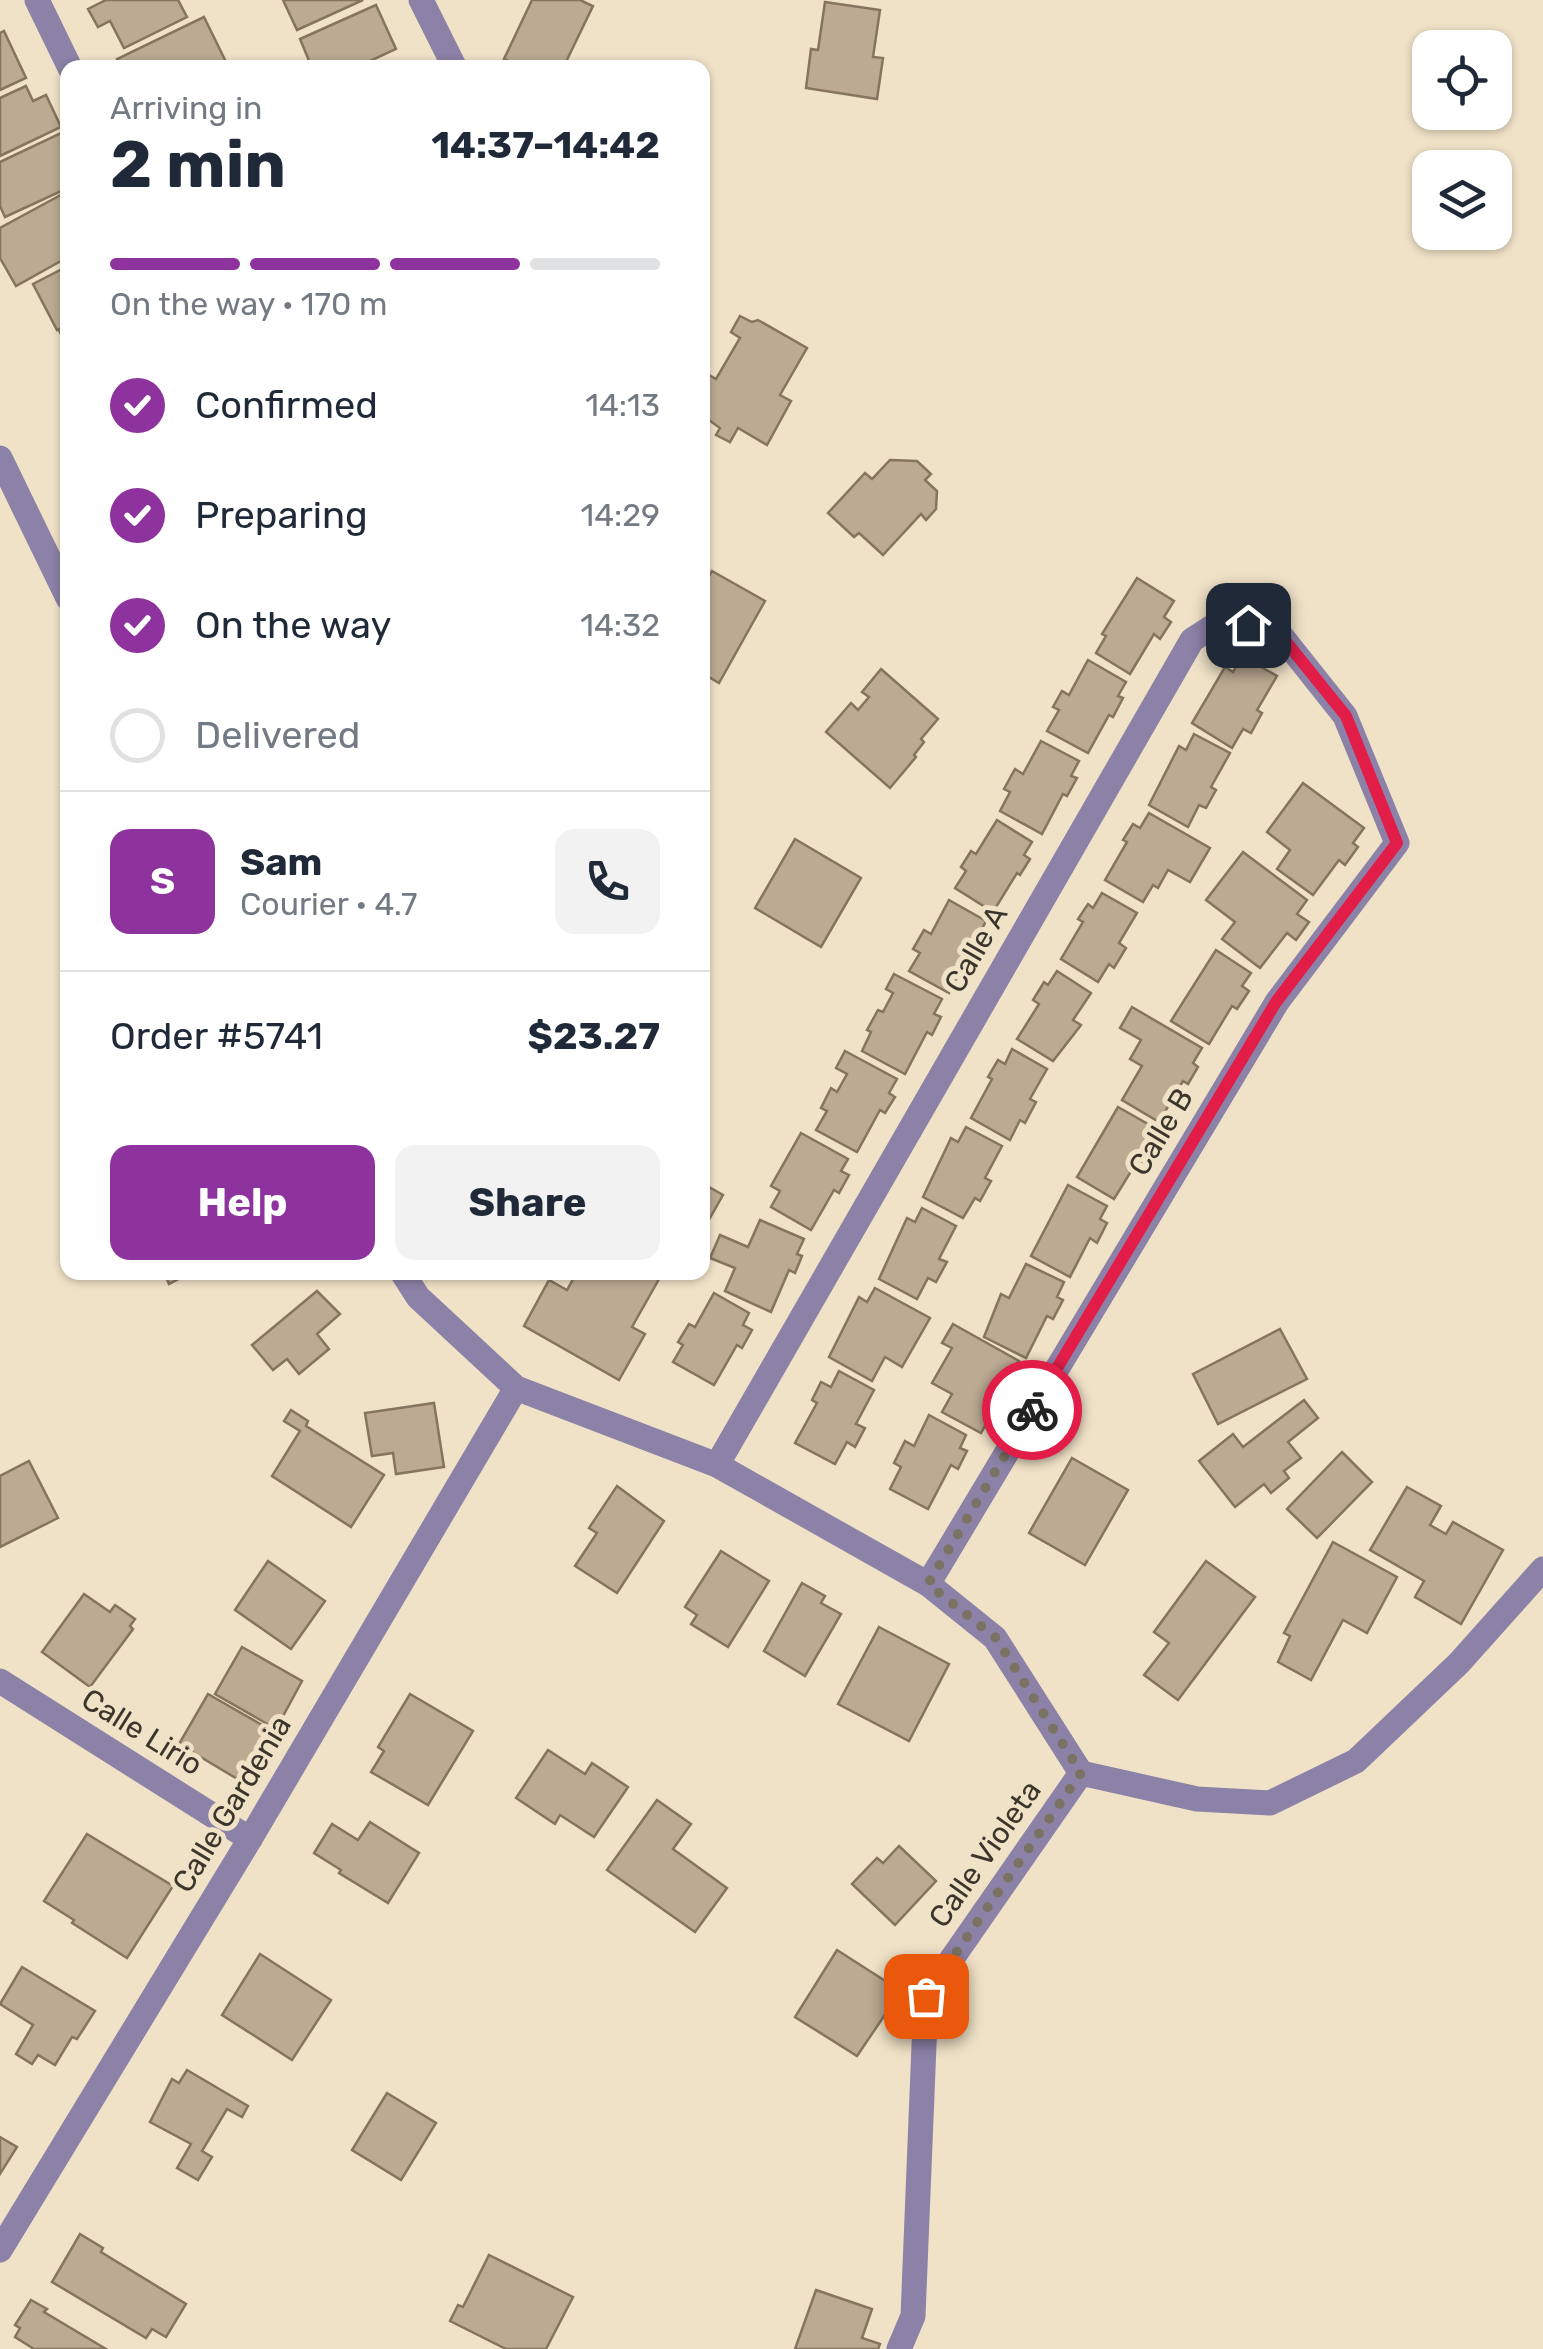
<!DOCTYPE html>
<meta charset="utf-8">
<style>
:root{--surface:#fff;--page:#f2f2f3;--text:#1f2937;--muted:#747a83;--line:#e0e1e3;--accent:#8e339e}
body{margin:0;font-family:Rubik,sans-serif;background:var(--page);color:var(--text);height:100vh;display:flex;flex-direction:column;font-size:38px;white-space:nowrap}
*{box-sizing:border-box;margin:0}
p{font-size:32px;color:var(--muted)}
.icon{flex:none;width:55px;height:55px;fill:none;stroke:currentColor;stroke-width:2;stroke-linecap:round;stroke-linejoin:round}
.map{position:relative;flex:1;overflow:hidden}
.side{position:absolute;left:60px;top:60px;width:650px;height:1220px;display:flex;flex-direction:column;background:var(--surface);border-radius:20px;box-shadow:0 2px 8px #0004}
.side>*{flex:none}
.controls{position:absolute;left:1412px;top:30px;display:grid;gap:20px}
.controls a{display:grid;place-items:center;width:100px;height:100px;border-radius:20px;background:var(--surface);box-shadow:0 2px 8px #0004;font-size:50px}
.pin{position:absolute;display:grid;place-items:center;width:85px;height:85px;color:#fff;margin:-42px;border-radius:20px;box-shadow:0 5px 15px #0006}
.courier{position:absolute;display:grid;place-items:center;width:100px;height:100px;margin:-50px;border:8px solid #e11d48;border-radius:50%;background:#fff;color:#222;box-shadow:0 2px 12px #0007}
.summary em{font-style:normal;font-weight:700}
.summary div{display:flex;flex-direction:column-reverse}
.summary{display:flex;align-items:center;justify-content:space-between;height:170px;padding:0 50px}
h1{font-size:65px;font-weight:700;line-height:75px}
.bar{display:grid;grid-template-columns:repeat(4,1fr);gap:15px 10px;align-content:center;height:120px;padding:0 50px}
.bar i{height:12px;border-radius:8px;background:var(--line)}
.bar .active{background:var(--accent)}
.bar p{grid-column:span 4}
.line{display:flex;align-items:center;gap:25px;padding:0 50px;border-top:2px solid var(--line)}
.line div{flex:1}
.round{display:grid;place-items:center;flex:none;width:105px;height:105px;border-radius:20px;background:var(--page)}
ol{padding:0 50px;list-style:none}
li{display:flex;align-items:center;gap:30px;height:110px}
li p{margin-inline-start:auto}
li .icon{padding:10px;border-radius:50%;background:var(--accent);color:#fff;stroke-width:4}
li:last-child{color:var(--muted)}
li i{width:55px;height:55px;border:5px solid var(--line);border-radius:50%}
.cta{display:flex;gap:20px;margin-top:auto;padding:20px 50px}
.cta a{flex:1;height:115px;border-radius:20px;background:var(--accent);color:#fff;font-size:40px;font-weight:700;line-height:115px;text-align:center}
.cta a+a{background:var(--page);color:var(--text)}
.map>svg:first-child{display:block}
.building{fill:#bcaa92;stroke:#85755e;stroke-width:2.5}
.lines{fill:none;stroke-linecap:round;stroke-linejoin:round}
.minor{stroke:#8c82a7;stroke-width:25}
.done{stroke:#7a7262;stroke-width:10;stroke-dasharray:0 18}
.route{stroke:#e11d48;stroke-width:12}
.labels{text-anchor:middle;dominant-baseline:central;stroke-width:10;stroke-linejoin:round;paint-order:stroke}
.street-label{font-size:30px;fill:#3b352b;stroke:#f0e2c7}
</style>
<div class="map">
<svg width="1543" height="2349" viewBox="0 0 1543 2349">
<rect width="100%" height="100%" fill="#f0e2c7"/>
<g class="building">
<polygon points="106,0 178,0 187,17 124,48 110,21 98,27 88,9"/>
<polygon points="283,0 363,0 297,30"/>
<polygon points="532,0 580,0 593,6 563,68 523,68 504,59"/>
<polygon points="825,2 880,10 873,57 883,58 877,99 806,88 811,49 818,50"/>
<polygon points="376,5 396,49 355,68 312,68 300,39"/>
<polygon points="204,17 227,64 220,68 121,68 117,59"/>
<polygon points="4,31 26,78 0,90 0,33"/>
<polygon points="26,86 33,101 46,95 61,127 0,156 0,98"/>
<polygon points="63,132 68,140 68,188 5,217 0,206 0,162"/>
<polygon points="68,191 68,257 16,286 0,258 0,228"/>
<polygon points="68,266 68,325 57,330 33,284"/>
<polygon points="740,316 752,322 758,320 807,348 780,395 791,401 767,445 738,428 730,442 716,435 720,428 702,415 702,386 709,375 716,379 740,338 731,332"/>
<polygon points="68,326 68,349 59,330"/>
<polygon points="890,460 917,461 931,474 925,480 937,491 936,509 926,520 921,514 883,555 859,533 854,537 828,513 865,473 872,479"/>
<polygon points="712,571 765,601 719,683 702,673 702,587"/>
<polygon points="1137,578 1174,601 1164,617 1171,622 1160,639 1154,634 1130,674 1096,653 1106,636 1102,634"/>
<polygon points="1242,656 1277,676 1257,710 1262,713 1251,733 1243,729 1232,748 1192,723 1225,667 1233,672"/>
<polygon points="1088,660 1126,682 1118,696 1123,698 1113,717 1109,715 1088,753 1047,731 1059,710 1053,707 1062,691 1069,695"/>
<polygon points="881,669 938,719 921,739 924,742 914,755 916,757 890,788 826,732 851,703 858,710 869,697 862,692"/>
<polygon points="1194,734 1230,753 1211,787 1216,790 1206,808 1199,805 1188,827 1149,805 1179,746 1186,750"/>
<polygon points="1041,741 1079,761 1071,776 1077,778 1067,796 1063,794 1042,834 1000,811 1010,792 1004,789 1015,769 1023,774"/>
<polygon points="1303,783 1364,828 1353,843 1358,847 1345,865 1339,860 1313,895 1277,869 1290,850 1267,832"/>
<polygon points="1149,813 1210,848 1190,882 1168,870 1158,888 1153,885 1143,902 1105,880 1127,842 1123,840 1133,824 1140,828"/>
<polygon points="997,820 1032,842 1024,855 1030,859 1020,875 1017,873 993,912 955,888 966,871 961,867 971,851 976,854"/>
<polygon points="795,839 861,878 821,947 755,908"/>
<polygon points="1243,852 1307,900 1297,914 1309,922 1296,940 1287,933 1260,968 1222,939 1235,922 1206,900"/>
<polygon points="1102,893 1137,913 1119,943 1126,948 1114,968 1109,964 1098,982 1061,959 1083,922 1078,919 1088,904 1093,908"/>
<polygon points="949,900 986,921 979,935 984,938 975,957 970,953 949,993 909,971 920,953 913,949 924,930 931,934"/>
<polygon points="1216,950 1251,973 1242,986 1249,991 1237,1009 1232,1006 1209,1044 1171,1021"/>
<polygon points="1057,971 1091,993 1073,1020 1081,1025 1053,1061 1017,1039 1039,1004 1033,1000 1044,982 1048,985"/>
<polygon points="894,974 942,999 934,1014 941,1017 932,1035 927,1032 905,1074 862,1051 871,1032 867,1030 878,1010 883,1012 893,993 886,989"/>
<polygon points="1132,1007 1202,1048 1193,1063 1198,1067 1188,1084 1183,1081 1159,1122 1122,1100 1142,1066 1130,1059 1141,1040 1120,1028"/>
<polygon points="1012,1049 1047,1069 1030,1099 1036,1102 1025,1123 1020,1120 1010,1140 971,1118 992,1079 988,1077 998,1060 1005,1064"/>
<polygon points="845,1051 897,1079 889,1093 895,1097 885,1113 880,1110 857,1152 816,1130 827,1111 821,1108 831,1088 837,1092 847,1074 836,1068"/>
<polygon points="1118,1107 1155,1128 1148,1142 1153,1145 1143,1162 1138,1160 1114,1199 1077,1177"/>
<polygon points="966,1127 1002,1146 985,1178 991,1181 980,1201 975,1198 963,1218 923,1197 951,1138 958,1142"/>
<polygon points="801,1133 848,1159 841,1171 849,1175 839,1193 834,1190 811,1230 771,1207 780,1191 771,1186"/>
<polygon points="702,1183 723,1195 702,1232"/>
<polygon points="1068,1185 1107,1206 1100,1219 1107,1223 1097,1243 1090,1238 1070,1277 1031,1256"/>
<polygon points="922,1208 956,1226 939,1259 947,1262 936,1282 928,1278 917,1299 879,1279 907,1218 915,1222"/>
<polygon points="760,1220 804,1239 797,1254 802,1256 795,1273 789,1270 771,1312 725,1291 735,1268 710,1258 720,1235 748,1247"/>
<polygon points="1026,1264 1064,1282 1057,1297 1063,1300 1053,1319 1047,1316 1026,1358 984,1337 1001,1294 1009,1298"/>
<polygon points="164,1272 192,1272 169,1284"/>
<polygon points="577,1272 663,1272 632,1327 645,1334 619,1380 524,1326 549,1280 567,1290"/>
<polygon points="875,1288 930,1318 902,1367 885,1357 872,1381 829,1357 859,1297 867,1302"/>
<polygon points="317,1291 340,1314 317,1334 329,1349 299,1374 287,1359 273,1370 252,1345"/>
<polygon points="714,1293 749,1313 743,1325 752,1330 742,1348 737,1345 714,1385 673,1362 683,1345 678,1342 689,1324 695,1327"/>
<polygon points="953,1324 1019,1361 1011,1374 1019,1378 1009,1397 1003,1394 981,1433 942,1412 952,1394 932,1383 952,1348 942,1343"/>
<polygon points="1280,1329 1307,1379 1218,1424 1193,1374"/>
<polygon points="839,1371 874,1390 856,1424 865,1428 855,1447 847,1442 835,1464 795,1443 817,1403 812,1400 821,1382 831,1387"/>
<polygon points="1304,1400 1318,1418 1288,1442 1301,1458 1284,1471 1289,1478 1271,1493 1264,1484 1235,1507 1199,1461 1233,1434 1243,1447"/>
<polygon points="434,1403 444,1467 396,1474 393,1453 372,1456 365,1413"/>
<polygon points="291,1410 308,1421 306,1426 384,1475 351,1527 272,1476 300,1431 284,1421"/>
<polygon points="929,1415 966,1435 960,1448 967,1451 958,1469 951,1465 928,1509 890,1489 901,1467 894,1463 905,1441 914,1446"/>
<polygon points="1342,1452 1372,1482 1317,1538 1287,1509"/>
<polygon points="1072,1458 1128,1490 1085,1565 1029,1533"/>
<polygon points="29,1461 58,1518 0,1547 0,1476"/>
<polygon points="617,1486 664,1521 617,1593 575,1566 597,1533 589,1528"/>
<polygon points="1407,1487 1441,1506 1430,1525 1446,1534 1453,1522 1503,1550 1461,1624 1415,1597 1424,1581 1370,1550"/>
<polygon points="1333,1542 1397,1577 1367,1633 1343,1620 1311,1680 1278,1662 1290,1636 1284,1633"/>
<polygon points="721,1551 769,1581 728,1647 691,1624 697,1615 685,1607"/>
<polygon points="268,1561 325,1601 291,1649 235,1610"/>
<polygon points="1206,1561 1255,1597 1178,1700 1144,1675 1169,1643 1154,1632"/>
<polygon points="802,1583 825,1596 821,1603 841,1614 805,1676 764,1651"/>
<polygon points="84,1594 110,1612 115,1605 135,1619 130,1626 133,1629 90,1687 42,1652"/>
<polygon points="879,1627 949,1664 909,1741 838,1704"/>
<polygon points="242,1647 302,1681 276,1729 215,1694"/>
<polygon points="208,1694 269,1729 239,1780 179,1744"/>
<polygon points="410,1694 473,1731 428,1805 371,1772 384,1751 378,1747"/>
<polygon points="548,1750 585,1774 592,1763 628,1787 594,1837 560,1815 555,1824 516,1798"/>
<polygon points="657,1800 691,1824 673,1849 727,1888 695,1932 607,1870"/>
<polygon points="370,1822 419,1853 388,1903 339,1873 341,1870 314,1853 332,1824 358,1840"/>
<polygon points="87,1834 173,1886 127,1958 72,1923 74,1920 44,1901"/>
<polygon points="899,1846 936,1881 895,1925 852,1884 877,1858 883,1863"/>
<polygon points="837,1950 901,1991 857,2056 795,2017"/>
<polygon points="260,1954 331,2000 292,2060 222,2015"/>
<polygon points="22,1967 95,2011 77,2039 72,2037 55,2065 38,2055 32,2064 16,2054 33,2025 0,2004"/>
<polygon points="187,2070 248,2106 242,2117 227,2109 202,2151 212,2157 198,2180 177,2168 191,2144 150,2122 172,2079 179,2083"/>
<polygon points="387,2093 436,2123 401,2180 352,2150"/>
<polygon points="0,2137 17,2147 0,2174"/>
<polygon points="80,2234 103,2248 101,2252 186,2304 166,2337 152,2329 146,2338 52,2282"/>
<polygon points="489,2255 573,2297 546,2349 506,2349 450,2321 458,2305 463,2307"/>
<polygon points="816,2290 872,2309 862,2338 880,2344 878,2349 795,2349"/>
<polygon points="31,2300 47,2309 44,2312 106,2349 34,2349 15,2337 20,2328 15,2325"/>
</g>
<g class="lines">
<g class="minor">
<polyline points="37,0 70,68"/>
<polyline points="421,0 455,68"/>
<polyline points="0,458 68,598"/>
<polyline points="402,1272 418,1297 516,1388 717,1465 928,1584 995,1638 1081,1773"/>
<polyline points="717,1465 1192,640 1220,622 1275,628 1345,716 1397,843 1277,1002 928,1584"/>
<polyline points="0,1681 250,1839"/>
<polyline points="1081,1773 1197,1799 1270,1803 1356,1761 1459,1663 1543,1569"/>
<polyline points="0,2250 250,1839 516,1388"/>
<polyline points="899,2349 913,2316 926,1996 1081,1773"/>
</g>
</g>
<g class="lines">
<polyline class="done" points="926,1996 1081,1773 996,1638 928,1584 1032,1410"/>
<polyline class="route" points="1032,1410 1276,1002 1397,843 1346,716 1275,628 1248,625"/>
</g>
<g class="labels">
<g class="street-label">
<text transform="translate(976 949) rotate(-60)">Calle A</text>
<text transform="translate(1161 1132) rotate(-59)">Calle B</text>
<text transform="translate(142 1732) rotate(32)">Calle Lirio</text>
<text transform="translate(232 1804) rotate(-59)">Calle Gardenia</text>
<text transform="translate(985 1854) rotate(-55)">Calle Violeta</text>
</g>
</g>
</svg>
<div class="controls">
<a><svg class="icon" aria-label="locate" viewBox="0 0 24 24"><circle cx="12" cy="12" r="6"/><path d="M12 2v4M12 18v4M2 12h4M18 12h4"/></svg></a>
<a><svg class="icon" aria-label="layers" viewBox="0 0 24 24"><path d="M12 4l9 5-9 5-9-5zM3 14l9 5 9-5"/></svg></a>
</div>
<div class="pin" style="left:926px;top:1996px;background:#ea580c"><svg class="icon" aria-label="bag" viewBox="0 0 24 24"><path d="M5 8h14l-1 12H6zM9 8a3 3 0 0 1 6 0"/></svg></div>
<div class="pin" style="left:1248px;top:625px;background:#1f2937"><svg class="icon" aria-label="home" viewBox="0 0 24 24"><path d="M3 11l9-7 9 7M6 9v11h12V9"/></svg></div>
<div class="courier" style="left:1032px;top:1410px"><svg class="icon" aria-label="bike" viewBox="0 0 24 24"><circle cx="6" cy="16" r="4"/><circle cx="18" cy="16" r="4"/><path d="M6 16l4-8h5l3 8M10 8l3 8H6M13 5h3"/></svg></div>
<section class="side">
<div class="summary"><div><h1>2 min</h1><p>Arriving in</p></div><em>14:37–14:42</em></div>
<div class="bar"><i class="active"></i><i class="active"></i><i class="active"></i><i></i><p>On the way · 170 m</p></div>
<ol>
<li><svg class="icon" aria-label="check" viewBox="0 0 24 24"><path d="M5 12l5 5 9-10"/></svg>Confirmed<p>14:13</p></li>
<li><svg class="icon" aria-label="check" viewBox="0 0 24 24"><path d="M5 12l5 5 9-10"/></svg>Preparing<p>14:29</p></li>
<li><svg class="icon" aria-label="check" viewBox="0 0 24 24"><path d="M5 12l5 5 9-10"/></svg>On the way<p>14:32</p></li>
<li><i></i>Delivered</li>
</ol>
<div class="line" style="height:180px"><b class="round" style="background:var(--accent);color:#fff">S</b><div><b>Sam</b><p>Courier · 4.7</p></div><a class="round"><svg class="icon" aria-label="phone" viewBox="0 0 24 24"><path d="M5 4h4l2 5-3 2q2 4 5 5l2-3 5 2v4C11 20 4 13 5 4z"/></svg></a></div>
<div class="line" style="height:130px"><div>Order #5741</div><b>$23.27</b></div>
<div class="cta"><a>Help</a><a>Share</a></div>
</section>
</div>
